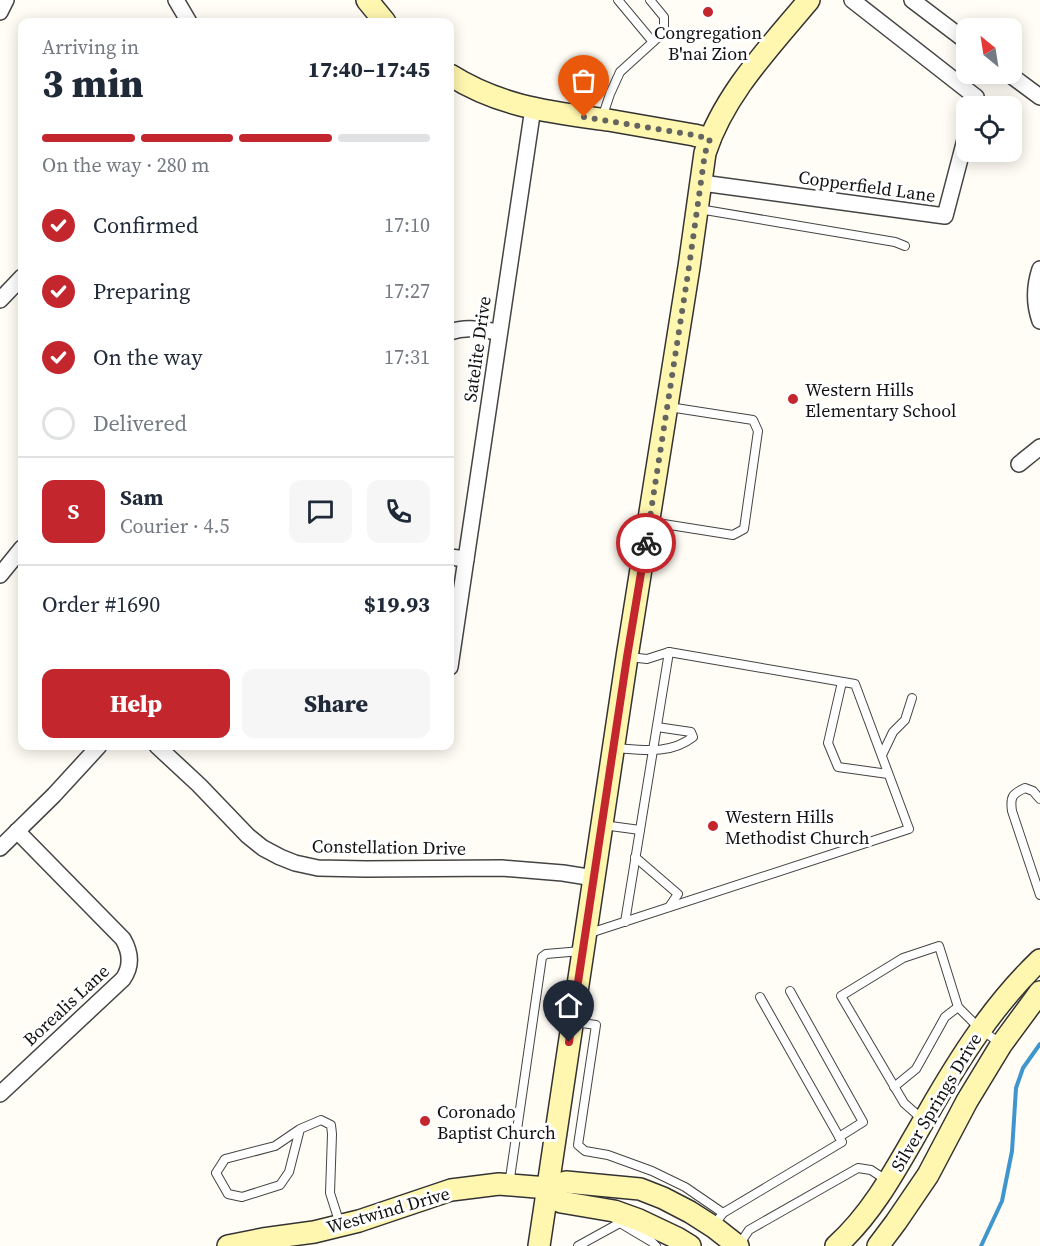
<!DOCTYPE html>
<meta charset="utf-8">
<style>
:root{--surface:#fff;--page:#f6f6f7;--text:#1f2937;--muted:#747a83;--line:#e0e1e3;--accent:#c4262e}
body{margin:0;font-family:"Source Serif 4",serif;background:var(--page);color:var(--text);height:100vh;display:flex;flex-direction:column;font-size:22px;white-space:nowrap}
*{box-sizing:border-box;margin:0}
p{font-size:20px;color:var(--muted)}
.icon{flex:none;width:33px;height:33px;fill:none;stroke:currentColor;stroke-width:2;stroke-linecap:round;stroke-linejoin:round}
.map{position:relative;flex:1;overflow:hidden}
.details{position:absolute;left:18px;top:18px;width:436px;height:732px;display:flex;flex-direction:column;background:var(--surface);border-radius:12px;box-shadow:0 3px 15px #0003}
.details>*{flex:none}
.needle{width:39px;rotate:330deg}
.tools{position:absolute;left:956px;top:18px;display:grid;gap:12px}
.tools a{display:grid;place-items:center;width:66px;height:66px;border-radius:12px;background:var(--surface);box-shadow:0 3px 15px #0003;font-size:30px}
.pin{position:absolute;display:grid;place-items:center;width:51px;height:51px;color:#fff;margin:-62px -26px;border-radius:50% 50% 50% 0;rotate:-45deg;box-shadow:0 0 6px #0007}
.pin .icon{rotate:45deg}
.courier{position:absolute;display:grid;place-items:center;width:60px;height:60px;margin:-30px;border:4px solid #c4262e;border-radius:50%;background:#fff;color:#222;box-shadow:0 2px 8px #0007}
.head em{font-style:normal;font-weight:800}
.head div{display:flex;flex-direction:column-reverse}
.head{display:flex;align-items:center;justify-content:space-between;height:102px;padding:0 24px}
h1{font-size:39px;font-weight:800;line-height:45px}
.bar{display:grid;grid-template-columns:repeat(4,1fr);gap:9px 6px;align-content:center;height:72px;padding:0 24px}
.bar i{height:8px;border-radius:4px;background:var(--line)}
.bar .on{background:var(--accent)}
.bar p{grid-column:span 4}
.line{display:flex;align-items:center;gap:15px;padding:0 24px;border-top:2px solid var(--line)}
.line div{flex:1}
.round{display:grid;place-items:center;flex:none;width:63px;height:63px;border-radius:12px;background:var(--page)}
ol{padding:0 24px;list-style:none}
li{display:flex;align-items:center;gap:18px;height:66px}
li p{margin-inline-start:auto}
li .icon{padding:6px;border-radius:50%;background:var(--accent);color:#fff;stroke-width:4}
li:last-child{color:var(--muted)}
li i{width:33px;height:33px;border:3px solid var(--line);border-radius:50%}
.button{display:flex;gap:12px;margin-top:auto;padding:12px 24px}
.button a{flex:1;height:69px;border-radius:12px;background:var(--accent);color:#fff;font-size:24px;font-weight:800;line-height:69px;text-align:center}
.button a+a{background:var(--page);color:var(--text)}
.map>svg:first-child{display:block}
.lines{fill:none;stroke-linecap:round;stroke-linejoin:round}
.stream{stroke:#3f96cf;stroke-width:4}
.lane-casing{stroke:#444;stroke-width:10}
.street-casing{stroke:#444;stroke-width:18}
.secondary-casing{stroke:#333;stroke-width:24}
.lane{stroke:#fff;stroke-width:8}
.street{stroke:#fff;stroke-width:15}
.secondary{stroke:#fff6b0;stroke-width:21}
.done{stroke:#646461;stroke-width:6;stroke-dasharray:0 10.8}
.route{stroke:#c4262e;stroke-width:8}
.poi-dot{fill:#c4262e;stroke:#fff;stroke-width:2}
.labels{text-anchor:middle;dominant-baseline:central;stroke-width:6;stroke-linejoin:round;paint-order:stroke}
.poi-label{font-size:18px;fill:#111;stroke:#fff;text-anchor:start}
.street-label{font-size:18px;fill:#111;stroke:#fff}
</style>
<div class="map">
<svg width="1040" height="1246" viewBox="0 0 1040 1246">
<rect width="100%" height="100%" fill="#fffdf5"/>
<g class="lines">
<polyline class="stream" points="981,1246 1002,1201 1012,1151 1016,1088 1023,1068 1040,1044"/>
<defs>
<g id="lane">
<polyline points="618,0 653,42"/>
<polyline points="602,118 610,94 620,72 664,32 664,17 650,0"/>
<polyline points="699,209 895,242 905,246"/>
<polyline points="651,522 733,535 744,529 758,431 753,420 669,407"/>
<polyline points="842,682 828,743 838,767 888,774"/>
<path d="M615,748c27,2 55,7 78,-11l-2,-5 -34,-5"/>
<polyline points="882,755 893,732 905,720 912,698"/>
<path d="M1040,799l-7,-8 -8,-3c-13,6 -15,9 -13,23l28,84"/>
<polyline points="603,825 640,830"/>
<polyline points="635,857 678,894 669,907"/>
<polyline points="625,922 669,652"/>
<polyline points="590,933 909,829 855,684 669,652 647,659 629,657"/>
<polyline points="790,991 863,1122 839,1137"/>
<polyline points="575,1022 596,1025 578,1145 585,1151 608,1155 652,1171 685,1187 723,1213"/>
<polyline points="894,1087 916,1069 945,1017 958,1007"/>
<polyline points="922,1119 904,1103 841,996 903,958 939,946 958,1007 980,1029 1000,1043"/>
<polyline points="300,1129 289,1172 280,1185 242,1197 228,1194 216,1173 225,1159 275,1146 300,1129 321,1120 331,1125 332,1134 330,1193 340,1224"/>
<polyline points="509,1185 542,957 546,954 581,951"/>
<polyline points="620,1223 652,1242 656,1246"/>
<polyline points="714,1225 723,1213 842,1142 760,997"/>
<polyline points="739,1245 749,1230 858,1168 871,1170 886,1180"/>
<polyline points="578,1246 627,1219"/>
</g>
<g id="street">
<polyline points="176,0 189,22"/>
<polyline points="852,0 976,97 974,106"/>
<polyline points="912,0 966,41"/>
<polyline points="0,12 6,0"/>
<polyline points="1009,74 1040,97"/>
<polyline points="702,183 945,216 966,136"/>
<path d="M1040,269c-6,18 -6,35 0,52"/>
<polyline points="0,300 22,277"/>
<path d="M450,332c17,-6 32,-2 49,0"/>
<polyline points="1019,464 1040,447"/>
<polyline points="450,557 466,559"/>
<polyline points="0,575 22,548"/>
<polyline points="450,667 533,108"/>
<polyline points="157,746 199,785 248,836 263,848 280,857 295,863 318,868 366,869 502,868 563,873 594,878"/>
<polyline points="0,848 54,795 99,746"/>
<path d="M0,1094l123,-115c9,-13 8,-26 0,-40l-106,-108"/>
</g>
<g id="secondary">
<polyline points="367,0 385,22"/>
<path d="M450,75c51,32 100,37 158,45 29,5 58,10 86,15l16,4"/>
<polyline points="548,1188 561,1202 614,1211 639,1220 677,1238 690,1246"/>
<polyline points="228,1246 263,1239 314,1232 359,1221 451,1190 499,1184 548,1188 566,1182 640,1189 663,1198 690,1212 715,1228 738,1246"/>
<path d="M539,1246l88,-589 62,-390 16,-114c19,-59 65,-106 104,-153"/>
<path d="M836,1246c40,-36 64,-85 91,-131 32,-56 66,-110 113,-155"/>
<polyline points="878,1246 896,1222 928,1175 967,1101 1001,1045 1040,992"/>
</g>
</defs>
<use href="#lane" class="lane-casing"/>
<use href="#street" class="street-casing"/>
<use href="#secondary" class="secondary-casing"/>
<use href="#lane" class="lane"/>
<use href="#street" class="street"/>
<use href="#secondary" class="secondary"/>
</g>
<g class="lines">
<polyline class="done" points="584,117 694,135 710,139 705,153 689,267 646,543"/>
<polyline class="route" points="569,1042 627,657 646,543"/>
</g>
<g class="poi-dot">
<circle cx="708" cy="12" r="6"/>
<circle cx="793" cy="399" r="6"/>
<circle cx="713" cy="826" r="6"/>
<circle cx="425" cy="1121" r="6"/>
</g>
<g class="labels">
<g class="poi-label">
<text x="708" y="32" text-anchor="middle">Congregation<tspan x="708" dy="21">B'nai Zion</tspan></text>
<text x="805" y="389">Western Hills<tspan x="805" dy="21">Elementary School</tspan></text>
<text x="725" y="816">Western Hills<tspan x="725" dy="21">Methodist Church</tspan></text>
<text x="437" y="1111">Coronado<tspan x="437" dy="21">Baptist Church</tspan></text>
</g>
<g class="street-label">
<text transform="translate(867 186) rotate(8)">Copperfield Lane</text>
<text transform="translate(477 349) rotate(-82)">Satelite Drive</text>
<text transform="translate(389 847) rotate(1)">Constellation Drive</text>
<text transform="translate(66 1005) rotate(-43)">Borealis Lane</text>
<text transform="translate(936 1102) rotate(-59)">Silver Springs Drive</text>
<text transform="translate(388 1210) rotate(-16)">Westwind Drive</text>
</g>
</g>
</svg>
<div class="tools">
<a><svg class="needle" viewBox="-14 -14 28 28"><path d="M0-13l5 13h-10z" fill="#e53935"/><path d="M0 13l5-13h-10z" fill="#747a83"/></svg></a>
<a><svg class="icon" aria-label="locate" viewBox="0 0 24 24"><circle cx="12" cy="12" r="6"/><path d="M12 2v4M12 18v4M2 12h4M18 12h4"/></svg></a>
</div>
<div class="pin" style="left:584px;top:117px;background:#ea580c"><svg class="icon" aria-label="bag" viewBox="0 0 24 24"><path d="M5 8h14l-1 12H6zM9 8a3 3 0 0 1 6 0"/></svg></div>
<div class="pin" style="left:569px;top:1042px;background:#1f2937"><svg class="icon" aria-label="home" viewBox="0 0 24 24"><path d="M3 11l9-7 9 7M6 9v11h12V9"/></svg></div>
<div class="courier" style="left:646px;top:543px"><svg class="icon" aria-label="bike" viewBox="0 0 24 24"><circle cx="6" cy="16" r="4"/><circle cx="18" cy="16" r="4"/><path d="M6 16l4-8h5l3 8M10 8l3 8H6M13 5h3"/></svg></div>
<section class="details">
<div class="head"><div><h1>3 min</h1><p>Arriving in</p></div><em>17:40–17:45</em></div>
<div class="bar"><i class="on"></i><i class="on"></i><i class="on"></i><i></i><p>On the way · 280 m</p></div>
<ol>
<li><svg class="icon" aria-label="check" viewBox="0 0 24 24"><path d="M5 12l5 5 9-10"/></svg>Confirmed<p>17:10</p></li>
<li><svg class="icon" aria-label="check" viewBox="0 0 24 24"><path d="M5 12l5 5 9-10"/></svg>Preparing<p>17:27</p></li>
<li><svg class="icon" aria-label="check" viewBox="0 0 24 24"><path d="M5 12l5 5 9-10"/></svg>On the way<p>17:31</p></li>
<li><i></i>Delivered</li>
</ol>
<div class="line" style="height:108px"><b class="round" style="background:var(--accent);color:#fff">S</b><div><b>Sam</b><p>Courier · 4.5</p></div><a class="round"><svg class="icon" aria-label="chat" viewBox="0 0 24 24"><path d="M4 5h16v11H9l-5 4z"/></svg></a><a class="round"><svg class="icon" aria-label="phone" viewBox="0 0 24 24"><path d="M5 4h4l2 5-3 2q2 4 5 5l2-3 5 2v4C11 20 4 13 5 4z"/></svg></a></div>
<div class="line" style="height:78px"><div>Order #1690</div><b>$19.93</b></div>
<div class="button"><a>Help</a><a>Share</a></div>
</section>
</div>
